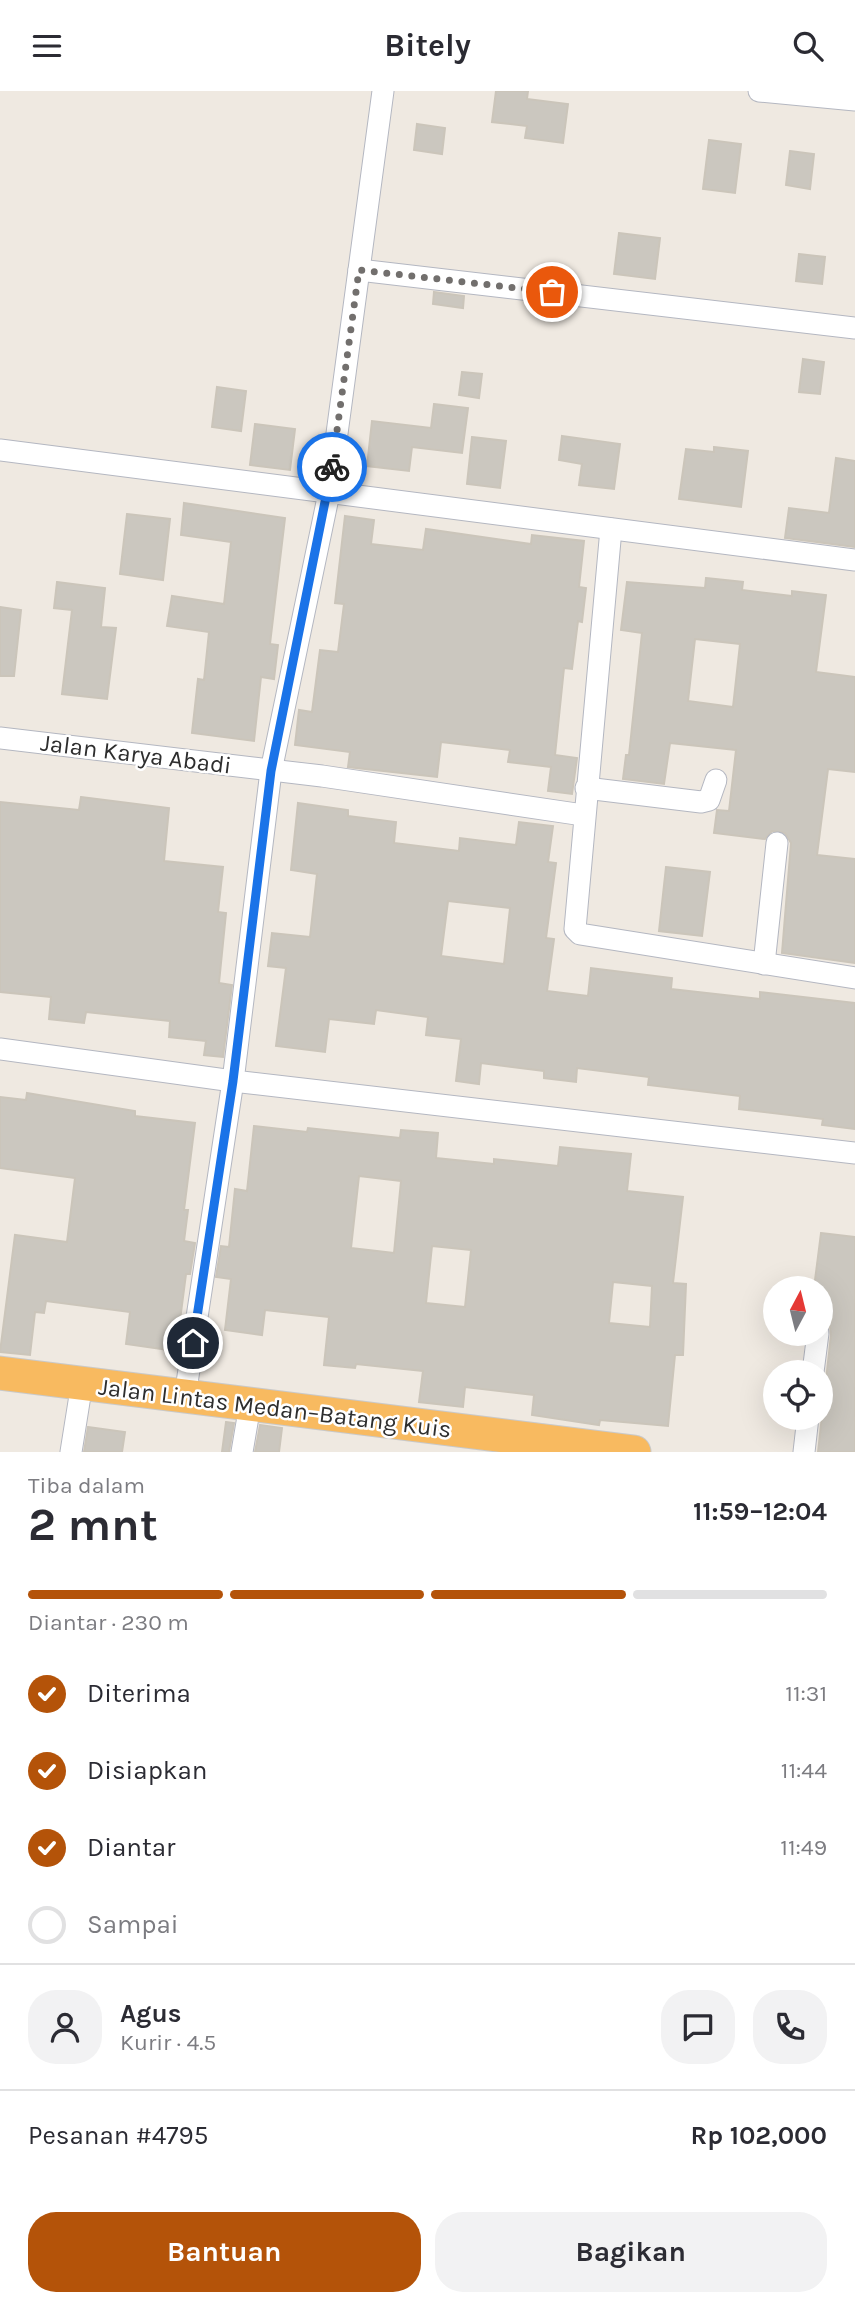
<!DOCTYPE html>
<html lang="id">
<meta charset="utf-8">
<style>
:root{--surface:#fff;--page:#f2f2f3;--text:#2b2b33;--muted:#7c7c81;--line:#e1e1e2;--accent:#b45309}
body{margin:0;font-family:Karla,sans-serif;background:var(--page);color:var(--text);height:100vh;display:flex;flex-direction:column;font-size:26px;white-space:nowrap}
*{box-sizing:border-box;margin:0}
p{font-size:23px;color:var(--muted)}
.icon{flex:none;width:38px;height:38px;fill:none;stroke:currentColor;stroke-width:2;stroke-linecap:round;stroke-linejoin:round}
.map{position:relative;height:1361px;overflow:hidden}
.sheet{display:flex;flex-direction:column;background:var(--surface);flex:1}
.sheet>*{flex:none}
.needle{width:46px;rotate:7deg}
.fabs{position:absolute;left:763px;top:1185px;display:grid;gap:14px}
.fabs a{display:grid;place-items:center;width:70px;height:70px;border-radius:50%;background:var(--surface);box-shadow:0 7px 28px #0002;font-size:35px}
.pin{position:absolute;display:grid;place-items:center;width:60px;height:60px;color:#fff;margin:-30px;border:4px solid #fff;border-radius:50%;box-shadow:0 2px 7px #0007}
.courier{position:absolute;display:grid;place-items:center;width:70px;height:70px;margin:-35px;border:5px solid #1a73e8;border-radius:50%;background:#fff;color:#222;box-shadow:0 2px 9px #0007}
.overview em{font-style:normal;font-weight:700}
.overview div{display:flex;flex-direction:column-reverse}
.overview{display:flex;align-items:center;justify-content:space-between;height:119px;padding:0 28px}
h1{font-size:46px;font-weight:700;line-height:52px}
.bar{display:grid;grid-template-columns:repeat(4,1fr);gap:10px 7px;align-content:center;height:84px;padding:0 28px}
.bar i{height:9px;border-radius:5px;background:var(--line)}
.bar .selected{background:var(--accent)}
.bar p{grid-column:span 4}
.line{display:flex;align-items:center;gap:18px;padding:0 28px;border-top:2px solid var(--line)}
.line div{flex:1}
.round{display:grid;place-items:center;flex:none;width:74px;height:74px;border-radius:28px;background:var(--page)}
ol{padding:0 28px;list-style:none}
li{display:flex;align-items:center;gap:21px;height:77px}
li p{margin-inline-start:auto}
li .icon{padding:7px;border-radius:50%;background:var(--accent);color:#fff;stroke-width:4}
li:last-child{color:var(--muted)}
li i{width:38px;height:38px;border:4px solid var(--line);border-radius:50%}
.button{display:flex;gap:14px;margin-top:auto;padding:14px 28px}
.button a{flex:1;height:80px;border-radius:28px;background:var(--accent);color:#fff;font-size:28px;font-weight:700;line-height:80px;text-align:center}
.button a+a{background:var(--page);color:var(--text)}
header{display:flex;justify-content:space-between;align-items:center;height:91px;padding:0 28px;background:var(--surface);font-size:32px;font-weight:700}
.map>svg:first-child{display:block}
.building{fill:#cbc7bf;stroke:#cbc5ba;stroke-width:2;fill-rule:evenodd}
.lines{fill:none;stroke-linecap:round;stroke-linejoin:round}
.minor-casing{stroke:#b4b7c1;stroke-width:23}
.trunk-casing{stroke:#c9c9c9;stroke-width:35}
.minor{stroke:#fff;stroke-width:21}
.trunk{stroke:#f8ba60;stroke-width:33}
.done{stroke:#726f6d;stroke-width:7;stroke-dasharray:0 12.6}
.route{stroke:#1a73e8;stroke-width:9}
.labels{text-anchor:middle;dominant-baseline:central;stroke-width:5;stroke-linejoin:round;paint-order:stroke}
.street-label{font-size:24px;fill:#2e2e2e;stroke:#fff}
</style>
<header><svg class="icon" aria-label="menu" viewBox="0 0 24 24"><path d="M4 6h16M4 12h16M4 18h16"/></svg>Bitely<svg class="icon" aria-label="search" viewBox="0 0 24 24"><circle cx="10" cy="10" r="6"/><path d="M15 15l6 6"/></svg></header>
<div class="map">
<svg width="855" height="1361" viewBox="0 0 855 1361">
<rect width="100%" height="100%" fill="#efe9e1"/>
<g class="building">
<polygon points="496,0 528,0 527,8 568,13 563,52 525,47 527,35 492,31"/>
<polygon points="417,33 445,37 442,63 414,59"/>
<polygon points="709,49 741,53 735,102 703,98"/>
<polygon points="790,60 814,63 810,98 786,94"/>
<polygon points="619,142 660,147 655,188 614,183"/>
<polygon points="799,163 825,166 822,193 796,190"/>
<polygon points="434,201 464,205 463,217 433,213"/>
<polygon points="803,268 824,271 820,303 799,301"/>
<polygon points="462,281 482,283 479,307 459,304"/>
<polygon points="217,296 246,300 241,340 212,336"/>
<polygon points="434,313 468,317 462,362 412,356 409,380 367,375 372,330 431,337"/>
<polygon points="255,333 295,338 290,379 250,374"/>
<polygon points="562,345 620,353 614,398 579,394 582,373 559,369"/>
<polygon points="472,346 506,350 500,397 467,393"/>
<polygon points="714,356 748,360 741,416 679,408 686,358 714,361"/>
<polygon points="836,367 855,370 855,456 785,447 789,417 829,422"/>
<polygon points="184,412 285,427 270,553 278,554 274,588 261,586 254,650 192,642 198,588 204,589 209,541 167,535 172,505 224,513 231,451 181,444"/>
<polygon points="127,423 170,428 163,489 120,483"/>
<polygon points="345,425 374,429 371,453 423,459 426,438 531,453 532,444 584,450 579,496 586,497 582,531 578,530 572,578 564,577 555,664 577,667 572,703 548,700 551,676 508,671 510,659 441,651 437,686 348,676 350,661 295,654 299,619 312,621 320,559 338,561 344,513 335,512"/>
<path d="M706,487l37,4 -1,8 50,6v-5l34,4 -10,77 39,5v95l-27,-3 -11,86 38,4v104l-73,-10 9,-110 -6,-10 -13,-2 -7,8 -51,-6 3,-23 12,1 7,-61 -66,-7 -6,41 -41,-5 3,-24h3l13,-122 -21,-3 6,-48 78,6zM695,548l45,5 -7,63 -45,-6z"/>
<polygon points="57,491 105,497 101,536 116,537 107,608 62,603 72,519 54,517"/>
<polygon points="0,516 21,519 14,585 0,585"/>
<polygon points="81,706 169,717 164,770 223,776 218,821 226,822 219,892 232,894 223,966 204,964 206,950 169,946 170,930 86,921 84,932 49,928 51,906 0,901 0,711 79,719"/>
<path d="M298,712l50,7v6l48,6 -2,21 65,8 1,-13 56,7 3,-23 34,4 -5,36 8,1 -10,75 8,1 -7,52 41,5 3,-28 81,10 -1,11 89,10v-7l95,11v126l-33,-4 1,-6 -84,-10 1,-13 -92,-11 1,-8 -72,-9 -1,14 -32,-4v-7l-63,-8 -2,21 -23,-3 5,-42 -35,-4 2,-18 -52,-7 -2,14 -45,-5 -4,33 -49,-6 10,-78 -18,-2 4,-33 38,4 7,-63 -26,-4zM448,810l62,7 -6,56 -63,-8z"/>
<polygon points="666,776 710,781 702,845 659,840"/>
<polygon points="27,1002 135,1020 135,1025 195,1032 184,1119 188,1119 184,1150 195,1152 190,1183 186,1183 176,1260 126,1253 130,1221 46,1210 44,1222 35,1221 30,1264 0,1261 15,1144 67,1151 75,1087 0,1077 0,1006 26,1009"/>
<path d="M254,1035l53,6 1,-4 92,10 1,-8 37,3 -2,25 58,6v-5l64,7 2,-19 71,7 -4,37 56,6 -10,86 13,1 -3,71h-8l-7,71 -68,-6 -1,5 -67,-10 2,-20 -69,-8 -2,20 -44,-5 4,-31 -67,-7 -1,4 -31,-3 5,-48 -64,-7 -3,25 -37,-5 6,-51 -15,-2 5,-31 8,1 6,-58 12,2zM359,1085l42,5 -7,72 -43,-5zM432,1155l39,4 -6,57 -39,-4zM613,1191l39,4 -2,41 -41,-4z"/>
<polygon points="821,1142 855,1146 855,1361 818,1361 831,1244 830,1236 821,1229 821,1197 814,1197"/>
<polygon points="226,1331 234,1332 229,1361 222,1361"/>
<polygon points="260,1334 282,1337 279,1361 255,1361"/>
<polygon points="88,1336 125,1341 122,1361 84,1361"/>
</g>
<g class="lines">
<defs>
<g id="minor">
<polyline points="759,0 855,9"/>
<polyline points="359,179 855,237"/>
<polyline points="0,359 855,469"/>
<polyline points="611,438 575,838 580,843 855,887"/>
<polyline points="0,647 322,685 583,724"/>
<polyline points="586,697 701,711 709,709 716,689"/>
<polyline points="764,873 777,752"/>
<polyline points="0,958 233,990 855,1062"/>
<polyline points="813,1281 818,1242"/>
<polyline points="185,1305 233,990 271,680 329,402 383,0"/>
<polyline points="71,1361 82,1292"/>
<polyline points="242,1361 250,1314"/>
<polyline points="804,1361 808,1326"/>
</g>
<polyline id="trunk" points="0,1282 634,1361"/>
</defs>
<use href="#minor" class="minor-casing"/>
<use href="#trunk" class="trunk-casing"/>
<use href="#minor" class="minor"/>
<use href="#trunk" class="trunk"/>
</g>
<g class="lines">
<polyline class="done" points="332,376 359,179 552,201"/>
<polyline class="route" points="193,1252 233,990 271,680 332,376"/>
</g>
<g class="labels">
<g class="street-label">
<text transform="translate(136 663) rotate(7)">Jalan Karya Abadi</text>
<text transform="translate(275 1317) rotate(7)">Jalan Lintas Medan–Batang Kuis</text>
</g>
</g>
</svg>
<div class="fabs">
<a><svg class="needle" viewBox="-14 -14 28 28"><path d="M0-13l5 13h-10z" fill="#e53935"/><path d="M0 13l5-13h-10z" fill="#7c7c81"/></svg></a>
<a><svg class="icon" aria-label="locate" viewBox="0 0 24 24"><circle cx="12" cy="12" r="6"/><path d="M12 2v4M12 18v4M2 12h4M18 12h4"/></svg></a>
</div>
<div class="pin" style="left:552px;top:201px;background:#ea580c"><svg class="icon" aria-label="bag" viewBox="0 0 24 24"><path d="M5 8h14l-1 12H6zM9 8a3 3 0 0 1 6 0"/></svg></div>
<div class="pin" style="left:193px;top:1252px;background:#1f2937"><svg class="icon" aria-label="home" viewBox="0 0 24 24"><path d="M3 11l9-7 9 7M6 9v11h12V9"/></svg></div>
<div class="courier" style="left:332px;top:376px"><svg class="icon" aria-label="bike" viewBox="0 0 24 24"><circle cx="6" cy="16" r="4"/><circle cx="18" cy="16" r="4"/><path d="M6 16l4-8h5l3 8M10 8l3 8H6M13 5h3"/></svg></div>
</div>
<section class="sheet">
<div class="overview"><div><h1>2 mnt</h1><p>Tiba dalam</p></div><em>11:59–12:04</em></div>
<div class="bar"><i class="selected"></i><i class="selected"></i><i class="selected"></i><i></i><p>Diantar · 230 m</p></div>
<ol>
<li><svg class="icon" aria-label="check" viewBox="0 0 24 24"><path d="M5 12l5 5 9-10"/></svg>Diterima<p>11:31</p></li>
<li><svg class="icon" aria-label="check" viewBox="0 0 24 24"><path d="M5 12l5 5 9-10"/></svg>Disiapkan<p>11:44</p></li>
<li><svg class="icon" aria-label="check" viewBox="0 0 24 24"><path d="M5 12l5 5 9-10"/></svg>Diantar<p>11:49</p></li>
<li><i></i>Sampai</li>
</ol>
<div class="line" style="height:126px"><a class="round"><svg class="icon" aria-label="person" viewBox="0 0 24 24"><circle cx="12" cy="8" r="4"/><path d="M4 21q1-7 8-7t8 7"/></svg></a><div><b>Agus</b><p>Kurir · 4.5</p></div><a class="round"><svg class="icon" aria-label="chat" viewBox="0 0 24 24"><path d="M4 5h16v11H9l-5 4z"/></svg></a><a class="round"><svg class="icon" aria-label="phone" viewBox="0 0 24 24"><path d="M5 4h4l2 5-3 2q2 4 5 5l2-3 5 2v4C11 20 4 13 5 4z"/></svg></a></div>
<div class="line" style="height:91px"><div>Pesanan #4795</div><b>Rp 102,000</b></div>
<div class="button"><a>Bantuan</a><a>Bagikan</a></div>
</section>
